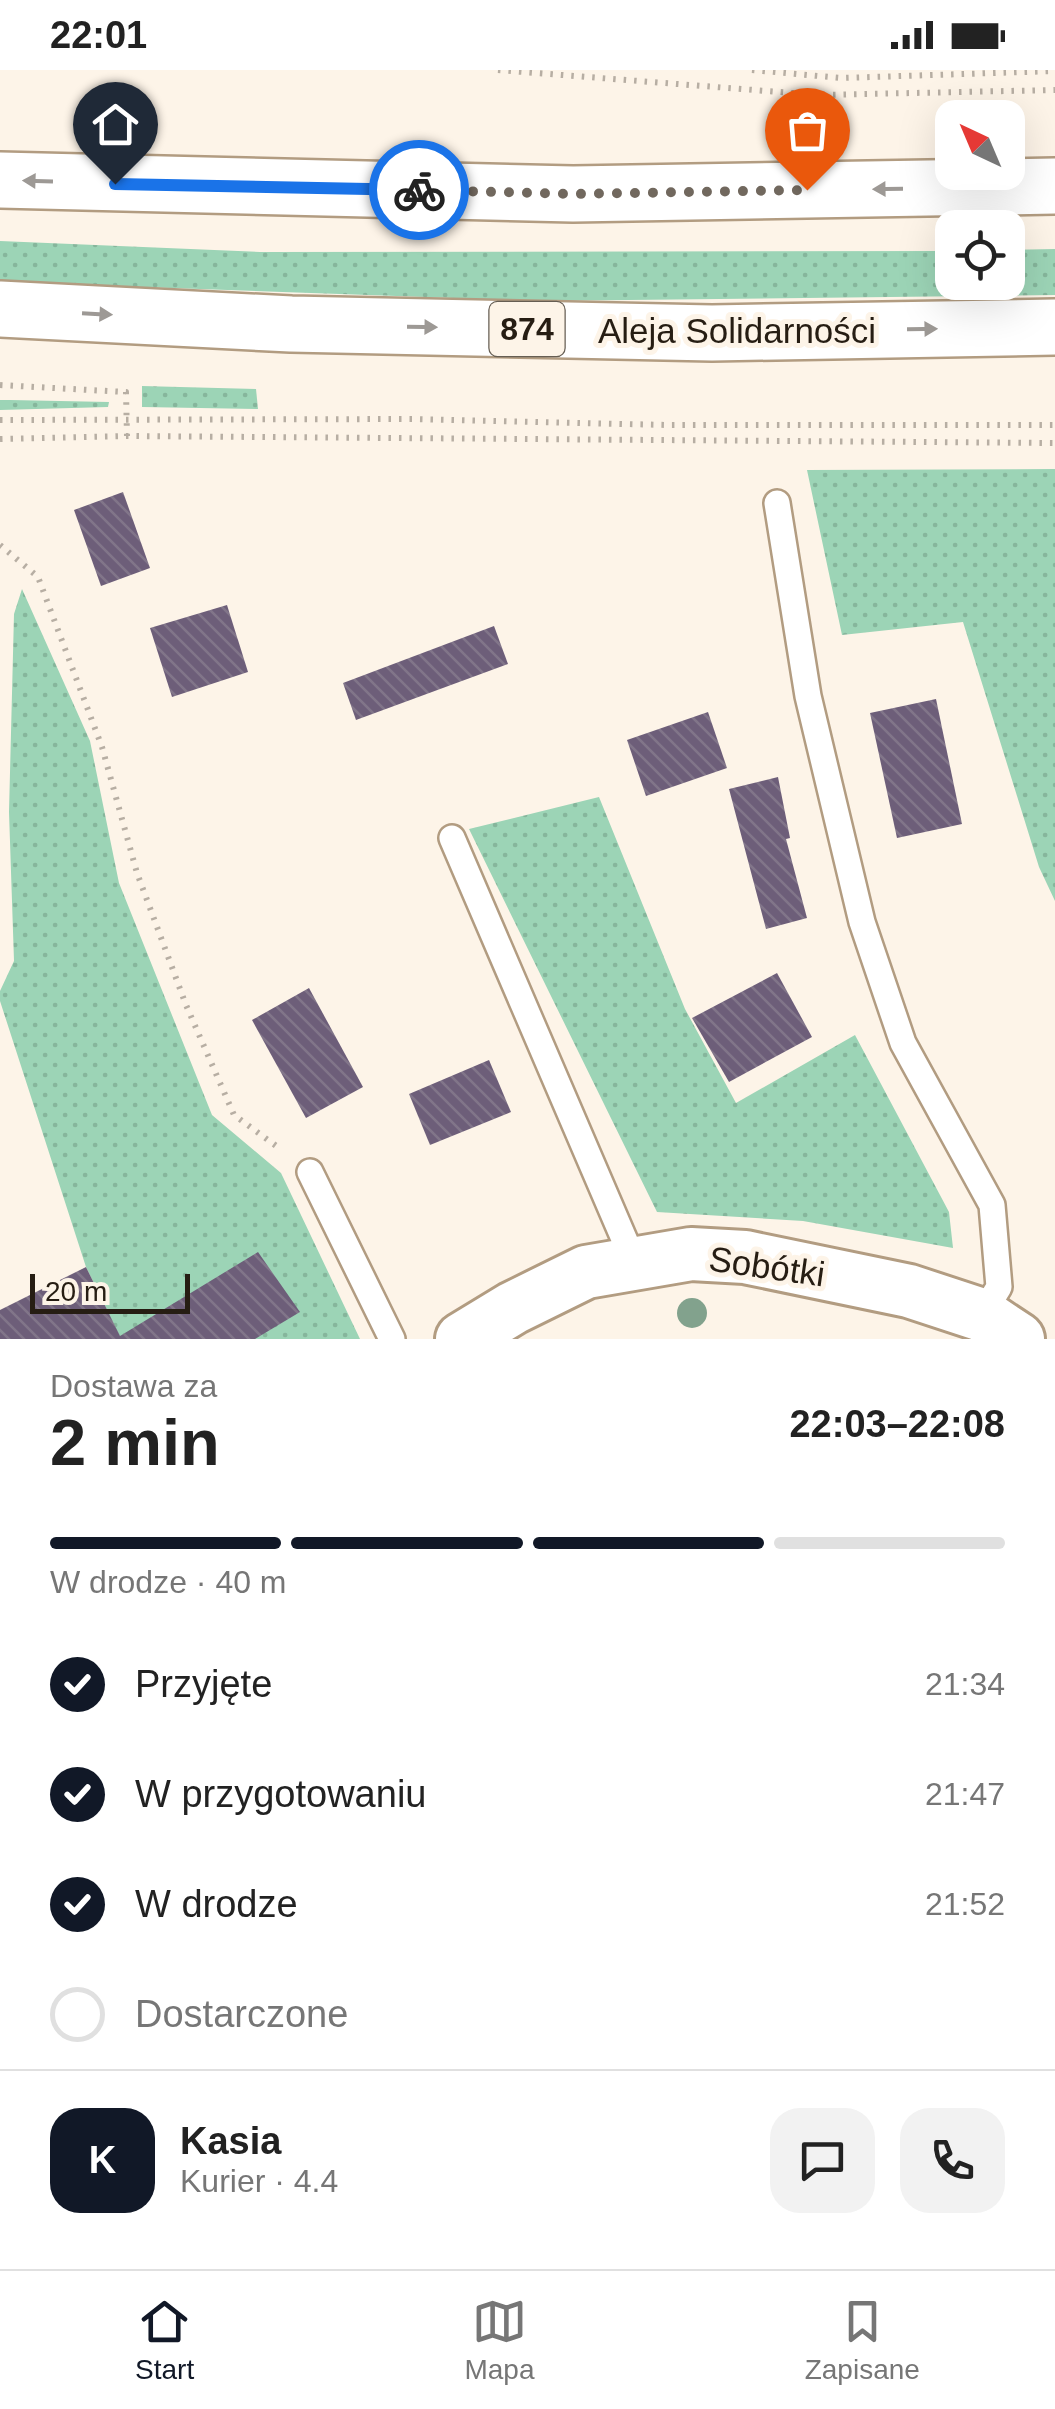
<!DOCTYPE html>
<html lang="pl">
<meta charset="utf-8">
<style>
:root{--surface:#fff;--page:#f2f2f2;--text:#222;--muted:#767676;--line:#e0e0e0;--accent:#111827}
body{margin:0;font-family:Helvetica,sans-serif;background:var(--page);color:var(--text);height:100vh;display:flex;flex-direction:column;font-size:38px;white-space:nowrap}
*{box-sizing:border-box;margin:0}
p{font-size:32px;color:var(--muted)}
.icon{flex:none;width:55px;height:55px;fill:none;stroke:currentColor;stroke-width:2;stroke-linecap:round;stroke-linejoin:round}
.map{position:relative;height:1269px;overflow:hidden}
.sheet{display:flex;flex-direction:column;background:var(--surface);flex:1}
.sheet>*{flex:none}
.needle{width:65px;rotate:316deg}
.fabs{position:absolute;left:935px;top:30px;display:grid;gap:20px}
.fabs a{display:grid;place-items:center;width:90px;height:90px;border-radius:20px;background:var(--surface);box-shadow:0 10px 40px #0002;font-size:50px}
.scale{position:absolute;left:30px;bottom:25px;width:160px;box-sizing:border-box;padding-left:10px;border:5px solid #261d13;border-top:0;font-size:28px;line-height:35px;white-space:nowrap;color:#261d13;-webkit-text-stroke:8px #fdf4e8;paint-order:stroke}
.pin{position:absolute;display:grid;place-items:center;width:85px;height:85px;color:#fff;margin:-102px -42px;border-radius:50% 50% 50% 0;rotate:-45deg;box-shadow:0 0 10px #0007}
.pin .icon{rotate:45deg}
.courier{position:absolute;display:grid;place-items:center;width:100px;height:100px;margin:-50px;border:8px solid #1a73e8;border-radius:50%;background:#fff;color:#222;box-shadow:0 2px 12px #0007}
.headline em{font-style:normal;font-weight:700}
.headline div{display:flex;flex-direction:column-reverse}
.headline{display:flex;align-items:center;justify-content:space-between;height:170px;padding:0 50px}
h1{font-size:65px;font-weight:700;line-height:75px}
.bar{display:grid;grid-template-columns:repeat(4,1fr);gap:15px 10px;align-content:center;height:120px;padding:0 50px}
.bar i{height:12px;border-radius:8px;background:var(--line)}
.bar .current{background:var(--accent)}
.bar p{grid-column:span 4}
.line{display:flex;align-items:center;gap:25px;padding:0 50px;border-top:2px solid var(--line)}
.line div{flex:1}
.round{display:grid;place-items:center;flex:none;width:105px;height:105px;border-radius:30px;background:var(--page)}
ol{padding:0 50px;list-style:none}
li{display:flex;align-items:center;gap:30px;height:110px}
li p{margin-inline-start:auto}
li .icon{padding:10px;border-radius:50%;background:var(--accent);color:#fff;stroke-width:4}
li:last-child{color:var(--muted)}
li i{width:55px;height:55px;border:5px solid var(--line);border-radius:50%}
.status{display:flex;justify-content:space-between;align-items:center;height:70px;padding:0 50px;background:var(--surface);direction:ltr}
.status svg{height:28px;fill:currentColor}
.dock{display:flex;justify-content:space-around;align-items:center;height:140px;border-top:2px solid var(--line);background:var(--surface);font-size:28px;color:var(--muted)}
.dock a{display:grid;justify-items:center;gap:5px}
.dock .current{color:var(--accent)}
.map>svg:first-child{display:block}
.grass{fill:url(#grass-dots)}
.building{fill:url(#building-back-hatch)}
.lines{fill:none;stroke-linecap:round;stroke-linejoin:round}
.lane-casing{stroke:#b29c81;stroke-width:30}
.street-casing{stroke:#b29c81;stroke-width:58}
.primary-casing{stroke:#b29c81;stroke-width:60}
.path{stroke:#b7aea3;stroke-width:6;stroke-dasharray:2.5 8;stroke-linecap:butt}
.lane{stroke:#fff;stroke-width:25}
.street{stroke:#fff;stroke-width:52}
.primary{stroke:#fff;stroke-width:55}
.tree{fill:#82a28d}
.oneway{fill:#9d9995}
.done{stroke:#71685e;stroke-width:10;stroke-dasharray:0 18}
.route{stroke:#1a73e8;stroke-width:12}
.labels{text-anchor:middle;dominant-baseline:central;stroke-width:10;stroke-linejoin:round;paint-order:stroke}
.shield{fill:#fdf4e8;stroke:#665e53;stroke-width:2.5}
.shield-label{font-size:32px;font-weight:bold;fill:#261d13}
.street-label{font-size:35px;fill:#261d13;stroke:#fdf4e8}
</style>
<div class="status"><b>22:01</b><svg viewBox="0 0 49 12"><path d="M0 12V9h3v3zM5 12V6h3v6zM10 12V3h3v9zM15 12V0h3v12zM26 1h20v11H26zM47 4h2v5h-2z"/></svg></div>
<div class="map">
<svg width="1055" height="1269" viewBox="0 0 1055 1269">
<defs>
<pattern id="grass-dots" width="8" height="8" patternUnits="userSpaceOnUse" patternTransform="scale(2.5)"><rect width="8" height="8" fill="#9cd4b6"/><path d="M2 2h.1M6 6h.1" fill="none" stroke="#86b69c" stroke-width="1.8" stroke-linecap="round"/></pattern>
<pattern id="building-back-hatch" width="6" height="6" patternUnits="userSpaceOnUse" patternTransform="scale(2.5)"><rect width="6" height="6" fill="#6d5e79"/><path d="M-1 5l2 2M0 0l6 6M5-1l2 2" fill="none" stroke="#817589"/></pattern>
</defs>
<rect width="100%" height="100%" fill="#fdf4e8"/>
<g class="grass">
<polygon points="0,171 260,182 952,181 952,212 1008,212 1008,180 1055,179 1055,225 538,231 0,212"/>
<polygon points="142,316 256,319 258,339 142,337"/>
<polygon points="0,330 10,330 109,332 108,337 0,340"/>
<polygon points="1055,399 1055,831 1039,797 963,552 842,565 807,400"/>
<polygon points="22,519 90,671 119,813 212,1045 281,1103 360,1269 121,1269 86,1197 0,931 0,921 14,891 9,742 14,544"/>
<polygon points="599,727 685,939 736,1033 855,965 949,1142 953,1178 803,1151 657,1142 469,759"/>
</g>
<g class="building">
<polygon points="123,422 150,498 101,516 74,440"/>
<polygon points="227,535 248,602 172,627 150,558"/>
<polygon points="494,556 508,594 356,650 343,613"/>
<polygon points="936,629 962,754 897,768 870,643"/>
<polygon points="708,642 727,698 646,726 627,670"/>
<polygon points="778,707 790,768 786,769 807,848 766,859 729,719"/>
<polygon points="777,903 812,967 729,1012 692,948"/>
<polygon points="309,918 363,1017 306,1048 252,950"/>
<polygon points="489,990 511,1042 430,1075 409,1024"/>
<polygon points="258,1182 300,1242 255,1269 0,1269 0,1240 86,1197 120,1266"/>
</g>
<g class="lines">
<defs>
<g id="lane">
<polyline points="777,433 808,626 862,852 903,973 992,1135 999,1217 982,1245"/>
<polyline points="452,768 634,1192"/>
<polyline points="310,1102 392,1269"/>
</g>
<polyline id="street" points="462,1269 513,1238 586,1202 691,1184 745,1187 909,1221 982,1245 1018,1269"/>
<g id="primary">
<polyline points="0,110 573,124 1055,116"/>
<polyline points="0,239 291,254 712,263 1055,257"/>
</g>
</defs>
<use href="#lane" class="lane-casing"/>
<use href="#street" class="street-casing"/>
<use href="#primary" class="primary-casing"/>
<g class="path">
<polyline points="498,0 818,25 1055,20"/>
<polyline points="752,0 841,8 1055,1"/>
<polyline points="0,315 126,322 127,366"/>
<polyline points="0,350 413,349 667,355 1055,355"/>
<polyline points="0,369 127,366 1055,373"/>
<polyline points="0,475 38,507 102,677 137,803 186,935 234,1045 279,1078"/>
</g>
<use href="#lane" class="lane"/>
<use href="#street" class="street"/>
<use href="#primary" class="primary"/>
</g>
<circle class="tree" cx="692" cy="1243" r="15"/>
<defs><path id="oneway-solid" d="M-6-.8H1V-3.2L6.5 0L1 3.2V.8H-6Z" transform="scale(2.5)"/></defs>
<g class="oneway">
<use href="#oneway-solid" transform="translate(38 111) rotate(-178)"/>
<use href="#oneway-solid" transform="translate(888 119) rotate(179)"/>
<use href="#oneway-solid" transform="translate(97 244) rotate(3)"/>
<use href="#oneway-solid" transform="translate(422 257) rotate(1)"/>
<use href="#oneway-solid" transform="translate(922 259) rotate(-1)"/>
</g>
<g class="lines">
<polyline class="done" points="419,120 573,124 807,120"/>
<polyline class="route" points="115,114 419,120"/>
</g>
<g class="labels">
<rect class="shield" x="489.5" y="232" width="75" height="54" rx="8"/>
<g class="shield-label">
<text x="527" y="259">874</text>
</g>
<g class="street-label">
<text x="737" y="260">Aleja Solidarności</text>
<text transform="translate(767 1196) rotate(8)">Sobótki</text>
</g>
</g>
</svg>
<div class="fabs">
<a><svg class="needle" viewBox="-14 -14 28 28"><path d="M0-13l5 13h-10z" fill="#e53935"/><path d="M0 13l5-13h-10z" fill="#767676"/></svg></a>
<a><svg class="icon" aria-label="locate" viewBox="0 0 24 24"><circle cx="12" cy="12" r="6"/><path d="M12 2v4M12 18v4M2 12h4M18 12h4"/></svg></a>
</div>
<div class="scale">20 m</div>
<div class="pin" style="left:807px;top:120px;background:#ea580c"><svg class="icon" aria-label="bag" viewBox="0 0 24 24"><path d="M5 8h14l-1 12H6zM9 8a3 3 0 0 1 6 0"/></svg></div>
<div class="pin" style="left:115px;top:114px;background:#1f2937"><svg class="icon" aria-label="home" viewBox="0 0 24 24"><path d="M3 11l9-7 9 7M6 9v11h12V9"/></svg></div>
<div class="courier" style="left:419px;top:120px"><svg class="icon" aria-label="bike" viewBox="0 0 24 24"><circle cx="6" cy="16" r="4"/><circle cx="18" cy="16" r="4"/><path d="M6 16l4-8h5l3 8M10 8l3 8H6M13 5h3"/></svg></div>
</div>
<section class="sheet">
<div class="headline"><div><h1>2 min</h1><p>Dostawa za</p></div><em>22:03–22:08</em></div>
<div class="bar"><i class="current"></i><i class="current"></i><i class="current"></i><i></i><p>W drodze · 40 m</p></div>
<ol>
<li><svg class="icon" aria-label="check" viewBox="0 0 24 24"><path d="M5 12l5 5 9-10"/></svg>Przyjęte<p>21:34</p></li>
<li><svg class="icon" aria-label="check" viewBox="0 0 24 24"><path d="M5 12l5 5 9-10"/></svg>W przygotowaniu<p>21:47</p></li>
<li><svg class="icon" aria-label="check" viewBox="0 0 24 24"><path d="M5 12l5 5 9-10"/></svg>W drodze<p>21:52</p></li>
<li><i></i>Dostarczone</li>
</ol>
<div class="line" style="height:180px"><b class="round" style="background:var(--accent);color:#fff">K</b><div><b>Kasia</b><p>Kurier · 4.4</p></div><a class="round"><svg class="icon" aria-label="chat" viewBox="0 0 24 24"><path d="M4 5h16v11H9l-5 4z"/></svg></a><a class="round"><svg class="icon" aria-label="phone" viewBox="0 0 24 24"><path d="M5 4h4l2 5-3 2q2 4 5 5l2-3 5 2v4C11 20 4 13 5 4z"/></svg></a></div>
</section>
<nav class="dock">
<a class="current"><svg class="icon" aria-label="home" viewBox="0 0 24 24"><path d="M3 11l9-7 9 7M6 9v11h12V9"/></svg>Start</a>
<a><svg class="icon" aria-label="map" viewBox="0 0 24 24"><path d="M3 6l6-2 6 2 6-2v14l-6 2-6-2-6 2zM9 4v14M15 6v14"/></svg>Mapa</a>
<a><svg class="icon" aria-label="saved" viewBox="0 0 24 24"><path d="M7 4h10v16l-5-4-5 4z"/></svg>Zapisane</a>
</nav>
